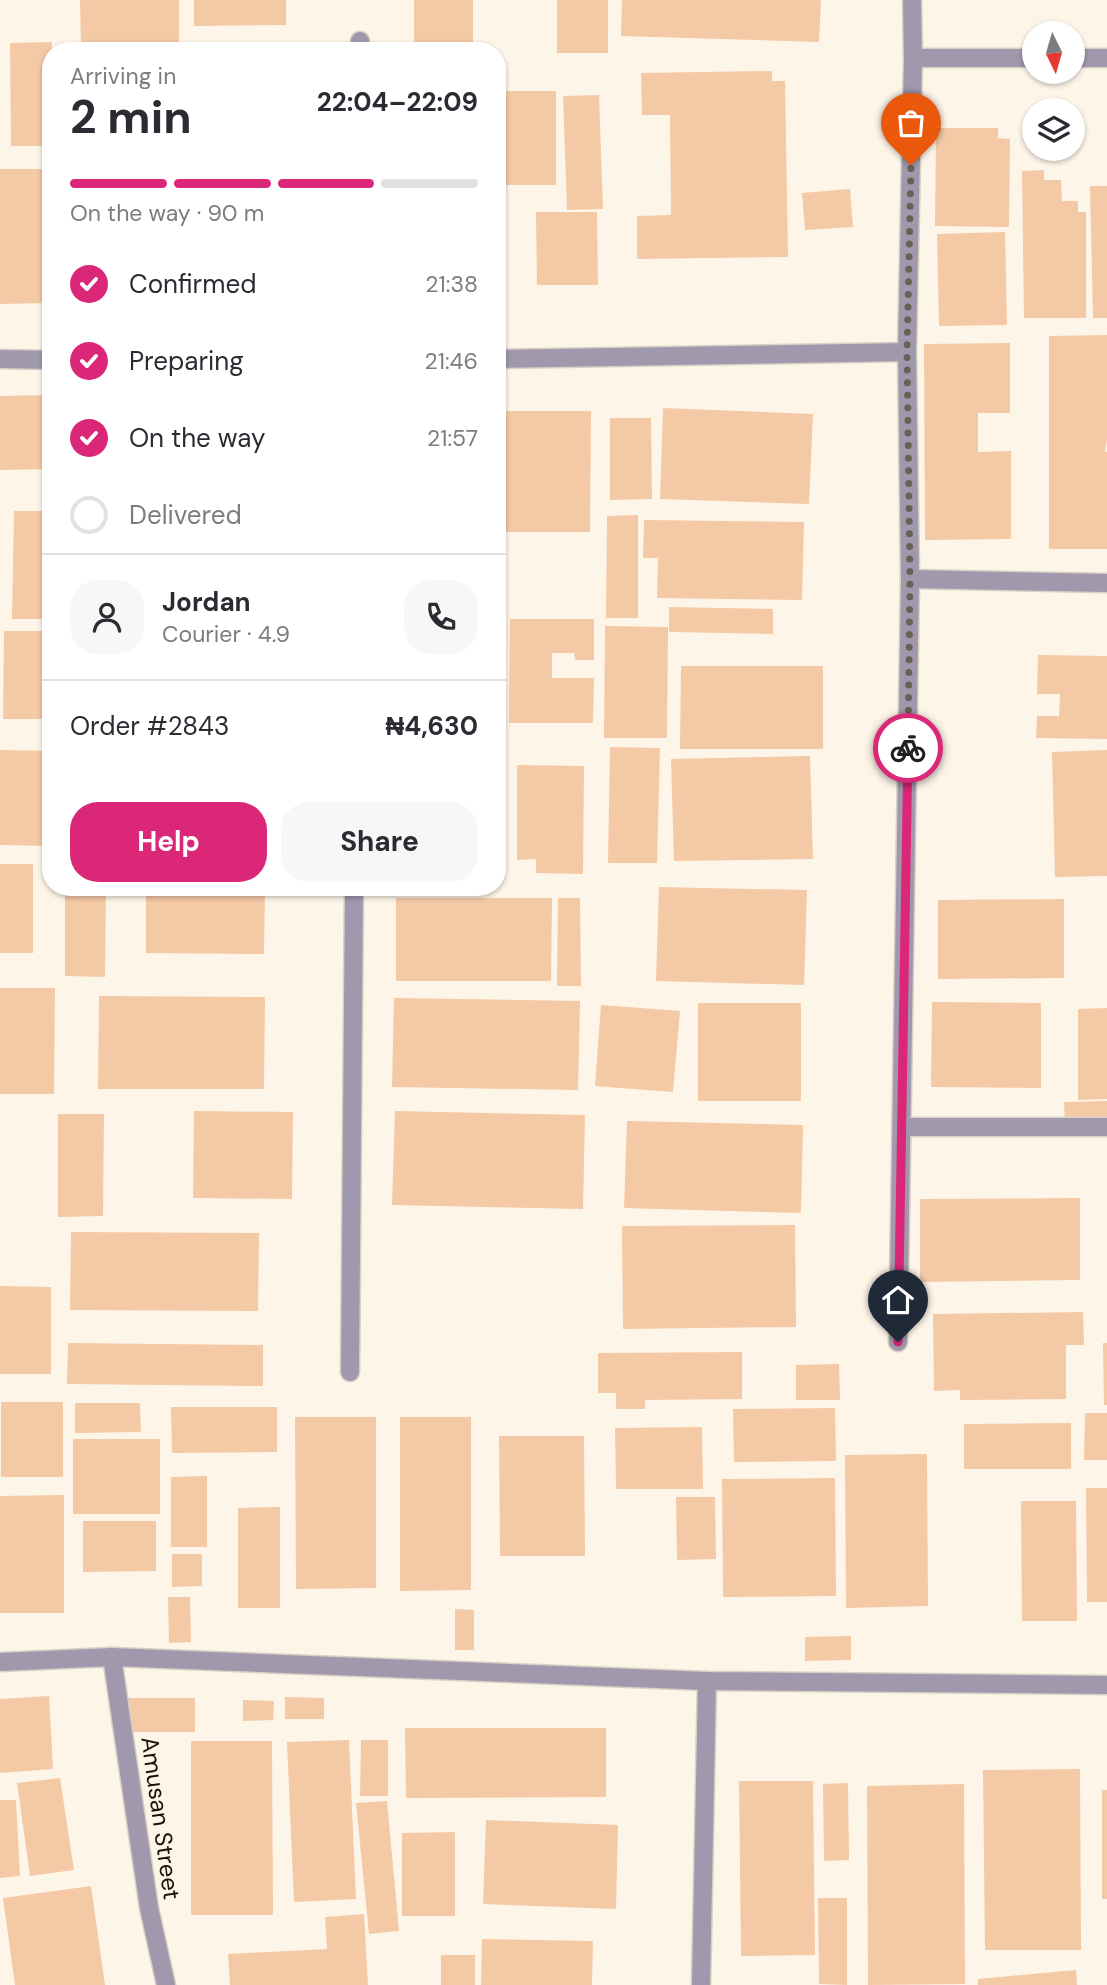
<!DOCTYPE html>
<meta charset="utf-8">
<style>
:root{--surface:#fff;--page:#f7f7f7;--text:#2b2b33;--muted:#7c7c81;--line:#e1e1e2;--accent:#db2777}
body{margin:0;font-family:"DM Sans",sans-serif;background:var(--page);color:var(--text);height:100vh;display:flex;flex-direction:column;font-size:26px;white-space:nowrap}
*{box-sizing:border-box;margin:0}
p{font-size:23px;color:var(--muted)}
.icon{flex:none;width:38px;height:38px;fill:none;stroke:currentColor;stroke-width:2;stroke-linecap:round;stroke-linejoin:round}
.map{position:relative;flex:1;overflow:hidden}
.side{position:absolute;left:42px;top:42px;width:464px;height:854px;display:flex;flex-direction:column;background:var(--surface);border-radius:28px;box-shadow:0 2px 5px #0004}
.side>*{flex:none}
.needle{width:46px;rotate:175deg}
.tools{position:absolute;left:1022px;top:21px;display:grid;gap:14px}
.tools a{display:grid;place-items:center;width:63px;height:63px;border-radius:50%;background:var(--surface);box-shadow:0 2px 5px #0004;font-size:35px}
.pin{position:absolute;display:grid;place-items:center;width:60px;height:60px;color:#fff;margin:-72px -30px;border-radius:50% 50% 50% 0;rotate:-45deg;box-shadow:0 0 7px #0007}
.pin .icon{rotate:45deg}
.courier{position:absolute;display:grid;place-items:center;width:70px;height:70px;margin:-35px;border:5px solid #db2777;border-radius:50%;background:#fff;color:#222;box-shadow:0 2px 9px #0007}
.head em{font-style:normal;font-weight:700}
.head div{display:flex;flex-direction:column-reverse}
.head{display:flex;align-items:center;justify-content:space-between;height:119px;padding:0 28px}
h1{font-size:46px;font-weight:700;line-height:52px}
.bar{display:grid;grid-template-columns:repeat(4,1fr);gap:10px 7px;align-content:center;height:84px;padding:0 28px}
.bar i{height:9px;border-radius:5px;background:var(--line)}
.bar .selected{background:var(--accent)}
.bar p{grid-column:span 4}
.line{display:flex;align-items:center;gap:18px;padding:0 28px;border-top:2px solid var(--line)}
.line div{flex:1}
.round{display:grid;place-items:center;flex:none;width:74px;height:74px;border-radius:28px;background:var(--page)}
ol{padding:0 28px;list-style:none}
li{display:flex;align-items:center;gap:21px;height:77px}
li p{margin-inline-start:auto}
li .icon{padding:7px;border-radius:50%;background:var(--accent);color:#fff;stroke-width:4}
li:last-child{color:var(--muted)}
li i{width:38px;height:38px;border:4px solid var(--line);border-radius:50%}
.cta{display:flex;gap:14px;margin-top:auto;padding:14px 28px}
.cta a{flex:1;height:80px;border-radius:28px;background:var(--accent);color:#fff;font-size:28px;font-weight:700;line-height:80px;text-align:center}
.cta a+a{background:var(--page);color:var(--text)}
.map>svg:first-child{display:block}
.building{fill:#f4c9a6}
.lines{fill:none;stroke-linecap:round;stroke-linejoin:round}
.street-casing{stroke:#d9d1c5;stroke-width:21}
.street{stroke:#a098ac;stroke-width:18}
.done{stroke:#696156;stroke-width:7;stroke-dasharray:0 12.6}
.route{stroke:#db2777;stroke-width:9}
.labels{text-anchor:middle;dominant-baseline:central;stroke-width:6;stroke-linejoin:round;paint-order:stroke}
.street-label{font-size:24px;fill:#191207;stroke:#fef5e9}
</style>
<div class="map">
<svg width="1107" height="1985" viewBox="0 0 1107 1985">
<rect width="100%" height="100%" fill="#fef5e9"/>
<g class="building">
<polygon points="80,0 179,0 179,46 81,46"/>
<polygon points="194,0 286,0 286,25 194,26"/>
<rect x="414" y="0" width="59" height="51"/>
<rect x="557" y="0" width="51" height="53"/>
<polygon points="622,0 821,0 819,42 621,36"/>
<polygon points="52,42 51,146 11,146 10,43"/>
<polygon points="772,71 772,81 785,81 788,257 637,259 637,216 671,215 670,115 642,115 641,73"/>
<rect x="497" y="91" width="59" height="94"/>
<polygon points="599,95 603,209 567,210 563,96"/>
<polygon points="936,128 998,128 998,138 1010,139 1009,227 935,226"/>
<polygon points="0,169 51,169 51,303 0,304"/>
<polygon points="1044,170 1044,180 1061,180 1062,201 1078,201 1078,212 1086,212 1086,318 1024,318 1022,171"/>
<polygon points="1090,186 1107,186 1107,318 1093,318"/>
<polygon points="850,189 853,227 805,230 802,193"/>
<polygon points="536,212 597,212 598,285 537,285"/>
<polygon points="1005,232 1007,325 939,326 937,234"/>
<polygon points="1107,335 1107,439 1105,452 1107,452 1107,549 1049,549 1049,336"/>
<polygon points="1010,343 1010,413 978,413 978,452 1011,451 1011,539 925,540 924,344"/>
<polygon points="51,395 51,469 0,470 0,396"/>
<polygon points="663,408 813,414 809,504 660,499"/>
<polygon points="497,411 591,411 590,532 497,532"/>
<polygon points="610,418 651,418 652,499 610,500"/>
<polygon points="14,511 49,511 48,619 12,619"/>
<polygon points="638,515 638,618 606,618 607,516"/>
<polygon points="644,520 804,522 802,600 657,598 658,558 643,558"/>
<polygon points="669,607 773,609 773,634 669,632"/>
<polygon points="510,619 594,619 594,660 575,660 574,653 552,653 552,678 594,678 593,723 509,723"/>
<polygon points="605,626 668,627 667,738 604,738"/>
<polygon points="4,631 49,631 49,719 3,719"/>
<polygon points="1038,655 1107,656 1107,739 1036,738 1037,716 1059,716 1060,694 1037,694"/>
<polygon points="681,666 823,666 823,749 680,749"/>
<polygon points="610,747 660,748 657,863 608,863"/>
<polygon points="0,750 51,751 51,846 0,845"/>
<polygon points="497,750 501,750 500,815 497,815"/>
<polygon points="1107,750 1107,876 1055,877 1052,752"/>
<polygon points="810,756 813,859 674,861 671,759"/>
<polygon points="517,765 584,766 583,874 536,873 536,859 517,860"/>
<rect x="0" y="864" width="33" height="89"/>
<polygon points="65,887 106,887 105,977 65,976"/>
<polygon points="146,887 265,887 264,954 146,953"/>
<polygon points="659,887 807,890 804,985 656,981"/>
<polygon points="396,898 552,898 551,981 396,981"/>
<polygon points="558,898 580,898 581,986 557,986"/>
<polygon points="1064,899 1064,978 938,979 938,900"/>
<polygon points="0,988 55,988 54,1094 0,1094"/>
<polygon points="99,996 265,997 264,1089 98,1089"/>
<polygon points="394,998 580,1001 578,1090 392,1087"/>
<polygon points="932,1002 1041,1003 1041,1088 931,1087"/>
<rect x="698" y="1003" width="103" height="98"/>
<polygon points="601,1005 680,1011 673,1092 595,1086"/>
<polygon points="1107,1008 1107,1099 1078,1100 1078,1009"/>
<polygon points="1107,1101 1107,1125 1065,1126 1064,1102"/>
<polygon points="194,1111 293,1112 292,1199 193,1198"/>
<polygon points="395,1111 585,1115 583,1209 392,1205"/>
<polygon points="58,1114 104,1114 103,1216 58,1217"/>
<polygon points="627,1121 803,1125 801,1213 624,1208"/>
<polygon points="1080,1198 1080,1280 920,1282 920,1199"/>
<polygon points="795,1225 796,1327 623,1329 622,1226"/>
<polygon points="71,1232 259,1233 258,1311 70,1310"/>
<polygon points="0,1286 51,1287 51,1374 0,1374"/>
<polygon points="1083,1312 1084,1345 1066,1345 1066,1399 960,1400 960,1390 934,1391 933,1314"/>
<polygon points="68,1343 263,1345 263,1386 67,1384"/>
<polygon points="1103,1343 1107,1343 1107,1405 1104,1405"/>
<polygon points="742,1352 742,1399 645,1400 645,1409 616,1409 616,1393 598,1393 598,1353"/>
<polygon points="839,1364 840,1400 796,1400 796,1365"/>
<rect x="1" y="1402" width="62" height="75"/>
<polygon points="75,1403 140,1403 141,1432 75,1433"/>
<polygon points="171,1407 277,1407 277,1452 172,1453"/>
<polygon points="835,1408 836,1461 734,1462 733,1409"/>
<polygon points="1085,1413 1107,1413 1107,1460 1084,1460"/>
<polygon points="295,1417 376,1417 376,1588 296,1589"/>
<polygon points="400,1417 471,1417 471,1590 400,1591"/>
<polygon points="1071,1423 1071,1469 964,1469 964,1424"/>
<polygon points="702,1427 703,1489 616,1489 615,1428"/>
<polygon points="499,1436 584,1436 585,1556 500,1556"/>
<rect x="73" y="1439" width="87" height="75"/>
<polygon points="927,1454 928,1606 846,1608 845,1455"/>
<polygon points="207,1476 207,1547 171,1547 171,1477"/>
<polygon points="835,1478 836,1596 723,1597 722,1479"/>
<polygon points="1086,1488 1107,1488 1107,1602 1087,1602"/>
<polygon points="64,1495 64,1613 0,1613 0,1496"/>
<polygon points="676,1497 715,1497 716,1559 677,1560"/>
<polygon points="1021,1501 1076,1501 1077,1621 1022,1621"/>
<polygon points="280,1507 280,1608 238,1608 238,1508"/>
<polygon points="83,1521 156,1521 156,1571 83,1572"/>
<polygon points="172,1554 202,1554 202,1586 172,1587"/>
<polygon points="168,1597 190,1597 191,1642 169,1643"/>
<polygon points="455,1609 474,1610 474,1650 455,1650"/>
<polygon points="851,1636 851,1660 805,1661 805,1637"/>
<polygon points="49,1696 53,1769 0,1773 0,1699"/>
<polygon points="285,1697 324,1698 324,1719 285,1719"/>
<rect x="126" y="1698" width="69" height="34"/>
<polygon points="243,1700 274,1701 273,1720 243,1721"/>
<polygon points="405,1728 606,1728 606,1797 406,1798"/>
<polygon points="349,1740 356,1899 294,1902 287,1742"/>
<polygon points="361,1740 388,1740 388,1796 360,1796"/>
<polygon points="191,1741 272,1741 273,1915 191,1915"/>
<polygon points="1080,1769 1081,1950 985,1950 983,1770"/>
<polygon points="60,1778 74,1870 30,1876 17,1783"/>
<polygon points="739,1781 813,1781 815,1955 741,1956"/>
<polygon points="848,1783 849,1860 824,1861 823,1784"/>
<polygon points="964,1784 965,1984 868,1985 867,1786"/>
<rect x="1102" y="1790" width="5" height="109"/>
<polygon points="0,1800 16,1800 20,1876 0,1878"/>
<polygon points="387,1801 399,1931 369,1934 356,1803"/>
<polygon points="486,1820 618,1825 616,1909 483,1904"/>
<polygon points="455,1832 455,1916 402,1916 402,1833"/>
<polygon points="91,1886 105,1985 15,1985 3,1898"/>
<polygon points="818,1898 847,1898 847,1985 819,1984"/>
<polygon points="364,1914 368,1985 230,1985 228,1954 327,1949 325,1917"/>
<polygon points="482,1939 593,1941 592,1985 481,1985"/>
<rect x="441" y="1955" width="34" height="30"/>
<polygon points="1076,1970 1077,1985 978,1985 978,1979"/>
</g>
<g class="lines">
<defs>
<g id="street">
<polyline points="360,51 360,41"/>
<polyline points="913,58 1034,58"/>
<polyline points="1073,58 1107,58"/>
<polyline points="0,359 51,360"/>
<polyline points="497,359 907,352"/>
<polyline points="910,579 1107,583"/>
<polyline points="902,1127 1107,1127"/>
<polyline points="898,1342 910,579 907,352 913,58 912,0"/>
<polyline points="350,1372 354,887"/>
<polyline points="112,1657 149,1908 166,1985"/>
<polyline points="0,1662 112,1657 707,1681 1107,1685"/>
<polyline points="701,1985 707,1681"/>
</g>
</defs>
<use href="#street" class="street-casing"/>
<use href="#street" class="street"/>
</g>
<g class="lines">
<polyline class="done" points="908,748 910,579 907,352 911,165"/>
<polyline class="route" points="898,1342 908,748"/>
</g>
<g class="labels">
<g class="street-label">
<text transform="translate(161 1818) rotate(82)">Amusan Street</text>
</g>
</g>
</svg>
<div class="tools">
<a><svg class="needle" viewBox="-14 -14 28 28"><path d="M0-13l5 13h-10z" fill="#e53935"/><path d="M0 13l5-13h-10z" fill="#7c7c81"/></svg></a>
<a><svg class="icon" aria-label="layers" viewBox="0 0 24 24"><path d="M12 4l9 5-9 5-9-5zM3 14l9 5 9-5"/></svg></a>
</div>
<div class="pin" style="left:911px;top:165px;background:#ea580c"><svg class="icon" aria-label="bag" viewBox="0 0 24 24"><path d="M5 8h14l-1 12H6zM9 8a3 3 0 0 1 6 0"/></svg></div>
<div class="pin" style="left:898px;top:1342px;background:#1f2937"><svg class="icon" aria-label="home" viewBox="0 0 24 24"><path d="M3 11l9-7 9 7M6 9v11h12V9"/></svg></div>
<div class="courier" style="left:908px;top:748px"><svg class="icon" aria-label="bike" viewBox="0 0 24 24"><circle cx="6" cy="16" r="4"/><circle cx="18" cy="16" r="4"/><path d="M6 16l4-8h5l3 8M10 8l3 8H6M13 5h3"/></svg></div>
<section class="side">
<div class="head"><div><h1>2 min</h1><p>Arriving in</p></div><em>22:04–22:09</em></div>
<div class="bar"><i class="selected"></i><i class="selected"></i><i class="selected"></i><i></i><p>On the way · 90 m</p></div>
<ol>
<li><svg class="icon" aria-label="check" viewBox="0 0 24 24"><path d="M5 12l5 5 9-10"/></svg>Confirmed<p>21:38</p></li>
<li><svg class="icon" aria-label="check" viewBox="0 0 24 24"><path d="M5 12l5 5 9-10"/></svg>Preparing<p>21:46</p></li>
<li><svg class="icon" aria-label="check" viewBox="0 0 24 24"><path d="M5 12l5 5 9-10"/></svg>On the way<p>21:57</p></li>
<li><i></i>Delivered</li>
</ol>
<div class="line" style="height:126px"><a class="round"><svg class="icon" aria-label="person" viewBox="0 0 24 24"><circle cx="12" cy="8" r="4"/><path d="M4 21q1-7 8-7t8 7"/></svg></a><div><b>Jordan</b><p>Courier · 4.9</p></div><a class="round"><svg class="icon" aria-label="phone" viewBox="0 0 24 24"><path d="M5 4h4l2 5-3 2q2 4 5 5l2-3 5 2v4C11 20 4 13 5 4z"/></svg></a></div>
<div class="line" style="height:91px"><div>Order #2843</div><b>₦4,630</b></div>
<div class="cta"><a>Help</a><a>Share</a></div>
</section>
</div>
